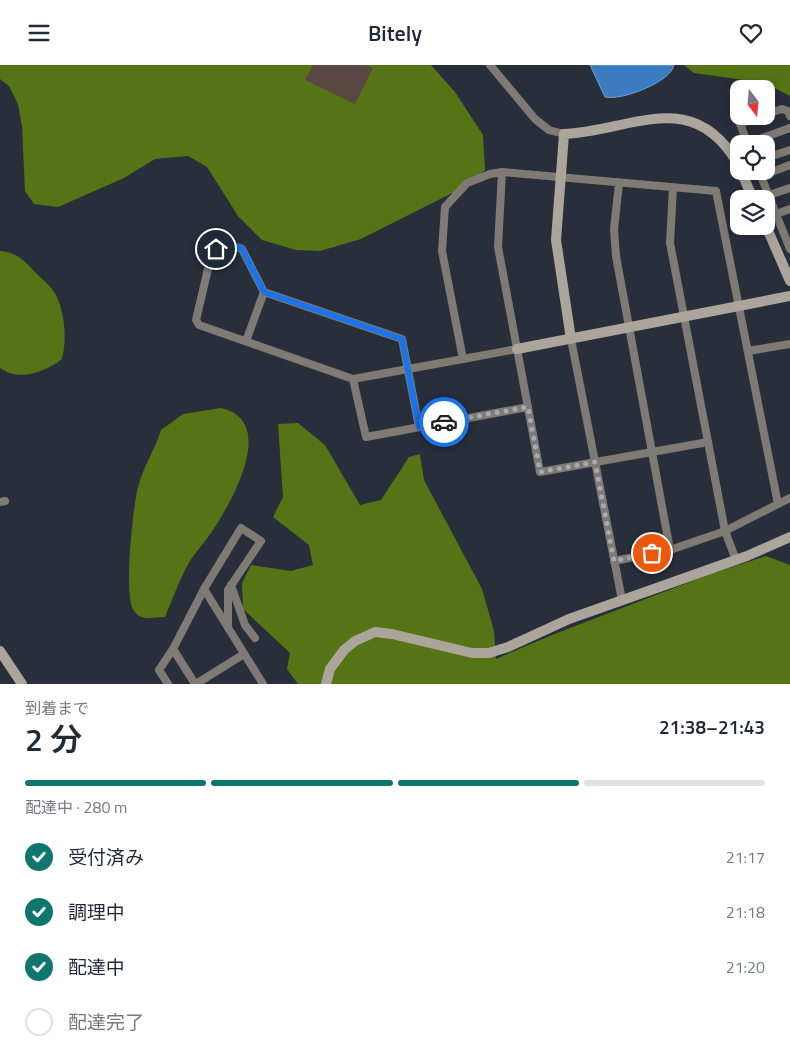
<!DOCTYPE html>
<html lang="ja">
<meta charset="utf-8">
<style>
:root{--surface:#fff;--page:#f2f2f3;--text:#1f2937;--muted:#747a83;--line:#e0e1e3;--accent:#0f766e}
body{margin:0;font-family:"Titillium Web","Noto Sans JP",sans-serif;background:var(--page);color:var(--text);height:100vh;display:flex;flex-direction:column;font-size:19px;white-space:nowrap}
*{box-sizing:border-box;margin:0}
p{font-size:16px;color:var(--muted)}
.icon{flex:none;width:28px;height:28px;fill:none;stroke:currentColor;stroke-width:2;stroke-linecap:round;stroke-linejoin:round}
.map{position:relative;height:619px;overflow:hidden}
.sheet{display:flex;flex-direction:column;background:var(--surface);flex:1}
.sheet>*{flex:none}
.needle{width:32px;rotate:164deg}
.buttons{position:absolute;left:730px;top:15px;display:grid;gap:10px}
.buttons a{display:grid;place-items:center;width:45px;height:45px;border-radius:10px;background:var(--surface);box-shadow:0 2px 12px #0003;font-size:25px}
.pin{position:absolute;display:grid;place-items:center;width:42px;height:42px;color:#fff;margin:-21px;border:2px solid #fff;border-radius:50%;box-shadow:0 1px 5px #0007}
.courier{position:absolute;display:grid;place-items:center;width:50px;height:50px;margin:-25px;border:4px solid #1a73e8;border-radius:50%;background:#fff;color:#222;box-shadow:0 1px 6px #0007}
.overview em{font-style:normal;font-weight:600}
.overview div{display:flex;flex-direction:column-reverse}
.overview{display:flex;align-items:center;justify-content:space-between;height:85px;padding:0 25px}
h1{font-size:32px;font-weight:600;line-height:38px}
.bar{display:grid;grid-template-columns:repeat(4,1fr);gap:8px 5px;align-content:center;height:60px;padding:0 25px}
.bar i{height:6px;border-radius:4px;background:var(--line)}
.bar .selected{background:var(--accent)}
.bar p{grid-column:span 4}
ol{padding:0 25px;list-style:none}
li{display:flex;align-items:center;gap:15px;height:55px}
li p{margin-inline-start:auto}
li .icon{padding:5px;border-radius:50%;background:var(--accent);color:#fff;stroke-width:4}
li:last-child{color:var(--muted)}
li i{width:28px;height:28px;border:2px solid var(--line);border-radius:50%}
header{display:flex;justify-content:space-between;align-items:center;height:65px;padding:0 25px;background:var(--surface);font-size:22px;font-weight:600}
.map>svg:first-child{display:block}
.forest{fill:#557416}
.water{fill:#3b7dc0;stroke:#709fd0}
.building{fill:#5a4845}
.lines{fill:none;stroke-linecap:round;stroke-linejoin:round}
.street{stroke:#7f7a74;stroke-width:8}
.secondary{stroke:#aca59b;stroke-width:10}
.done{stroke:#a6abb5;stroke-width:5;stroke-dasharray:0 9}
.route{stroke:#1a73e8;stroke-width:6}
</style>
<header><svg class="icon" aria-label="menu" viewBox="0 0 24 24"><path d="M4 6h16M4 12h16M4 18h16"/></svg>Bitely<svg class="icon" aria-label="heart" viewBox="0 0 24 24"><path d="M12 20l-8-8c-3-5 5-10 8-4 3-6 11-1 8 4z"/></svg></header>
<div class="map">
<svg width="790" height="619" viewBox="0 0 790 619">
<rect width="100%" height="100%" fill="#292e3b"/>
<g class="forest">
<polygon points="0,0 431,0 455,27 483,70 485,105 466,121 361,174 320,186 296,185 262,175 238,151 207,102 188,91 155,94 124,113 58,142 34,139 25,126 22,61 18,39 9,21 0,14"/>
<polygon points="684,0 790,0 790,31 765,18 694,8"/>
<path d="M0,186c16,1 25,10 35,21 7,7 17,15 21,23 9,19 11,44 6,64 -17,13 -42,23 -62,9z"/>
<path d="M221,343c57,13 11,93 -8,122 -7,11 -16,20 -23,31 -10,17 -17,37 -25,56 -11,-1 -22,6 -31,-6 -11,-13 -1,-105 4,-124 5,-20 17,-37 23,-57l22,-16z"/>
<polygon points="298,358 325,380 360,440 381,435 409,392 420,389 424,415 482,524 494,566 496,594 552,570 708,510 766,491 790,500 790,619 298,619 287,604 290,588 243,544 242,518 251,500 291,506 313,500 309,480 273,452 283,432 278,359"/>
</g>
<path class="water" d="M590,0h84c-3,17 -53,36 -69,32z"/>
<polygon class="building" points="313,0 367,0 373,3 355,39 305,15"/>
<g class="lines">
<g class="street">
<polyline points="490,0 535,54 549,65 564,69"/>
<polyline points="766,49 782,44 788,46 790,51"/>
<polyline points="748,78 790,63"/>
<polyline points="748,79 740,59 761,51"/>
<polyline points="766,93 790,85"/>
<polyline points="759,106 790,184"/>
<polyline points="502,107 490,109 467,118 445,142 442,186 463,294 517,284"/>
<polyline points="761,111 790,100"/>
<path d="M619,118l-5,46 2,27 54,294 55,-19 53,-27 -62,-313 -214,-19 -4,75 42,225c56,-10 112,-20 168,-30"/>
<polyline points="673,123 670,178 725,466 736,495"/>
<polyline points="769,130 790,123"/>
<polyline points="776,149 790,144"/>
<polyline points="571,274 622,535"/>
<polyline points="246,276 264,227"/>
<polyline points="748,286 790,279"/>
<polyline points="463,294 353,314 366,372 528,342"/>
<path d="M353,314l-154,-54 -3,-5 16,-68c7,-6 22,-7 30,-3l22,43 138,47 17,88"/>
<polyline points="0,437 5,436"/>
<polyline points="778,439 790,433"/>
<polyline points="614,496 670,485"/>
<polyline points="231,520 245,560 255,573"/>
<polyline points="204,524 241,463 261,476 228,525 228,562"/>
<polyline points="168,619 159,605 173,584"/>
<polyline points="195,619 173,584 204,524 263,619"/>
<polyline points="196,619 244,589"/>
</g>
<g class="secondary">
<polyline points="741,106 753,134"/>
<polyline points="766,161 790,216"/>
<path d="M571,274l-15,-99 8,-106c67,-3 130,-49 175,32"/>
<polyline points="517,284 790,231"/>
<polyline points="0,586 22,619"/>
<polyline points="326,619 330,604 344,585 355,576 375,567 392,569 472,588 489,588 508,582 569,554 747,491 790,472"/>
</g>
</g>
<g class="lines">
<polyline class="done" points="444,357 528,342 540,407 595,397 614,496 652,488"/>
<polyline class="route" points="216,184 236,181 242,184 264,227 402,274 419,362 444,357"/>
</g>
</svg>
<div class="buttons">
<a><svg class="needle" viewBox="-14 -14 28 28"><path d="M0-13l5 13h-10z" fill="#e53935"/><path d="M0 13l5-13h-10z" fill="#747a83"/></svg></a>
<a><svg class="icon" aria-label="locate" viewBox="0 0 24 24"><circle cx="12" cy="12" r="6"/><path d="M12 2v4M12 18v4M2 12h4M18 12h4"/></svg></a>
<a><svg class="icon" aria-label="layers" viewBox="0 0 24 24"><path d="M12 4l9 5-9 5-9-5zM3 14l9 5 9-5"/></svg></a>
</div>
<div class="pin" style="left:652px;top:488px;background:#ea580c"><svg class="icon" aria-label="bag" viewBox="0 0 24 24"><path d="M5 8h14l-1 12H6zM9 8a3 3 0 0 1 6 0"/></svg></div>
<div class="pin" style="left:216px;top:184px;background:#1f2937"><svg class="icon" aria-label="home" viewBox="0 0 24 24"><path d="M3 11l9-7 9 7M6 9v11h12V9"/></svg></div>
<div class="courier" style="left:444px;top:357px"><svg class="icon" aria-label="car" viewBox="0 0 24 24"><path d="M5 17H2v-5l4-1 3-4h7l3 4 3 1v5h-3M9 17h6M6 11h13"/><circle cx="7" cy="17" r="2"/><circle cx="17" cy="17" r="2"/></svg></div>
</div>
<section class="sheet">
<div class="overview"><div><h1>2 分</h1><p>到着まで</p></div><em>21:38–21:43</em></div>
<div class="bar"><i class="selected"></i><i class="selected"></i><i class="selected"></i><i></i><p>配達中 · 280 m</p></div>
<ol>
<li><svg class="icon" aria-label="check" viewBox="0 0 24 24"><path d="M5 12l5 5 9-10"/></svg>受付済み<p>21:17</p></li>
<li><svg class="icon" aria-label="check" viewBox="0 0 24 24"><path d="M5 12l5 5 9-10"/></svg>調理中<p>21:18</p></li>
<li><svg class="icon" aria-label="check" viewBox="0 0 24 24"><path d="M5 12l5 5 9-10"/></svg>配達中<p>21:20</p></li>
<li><i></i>配達完了</li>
</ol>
</section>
